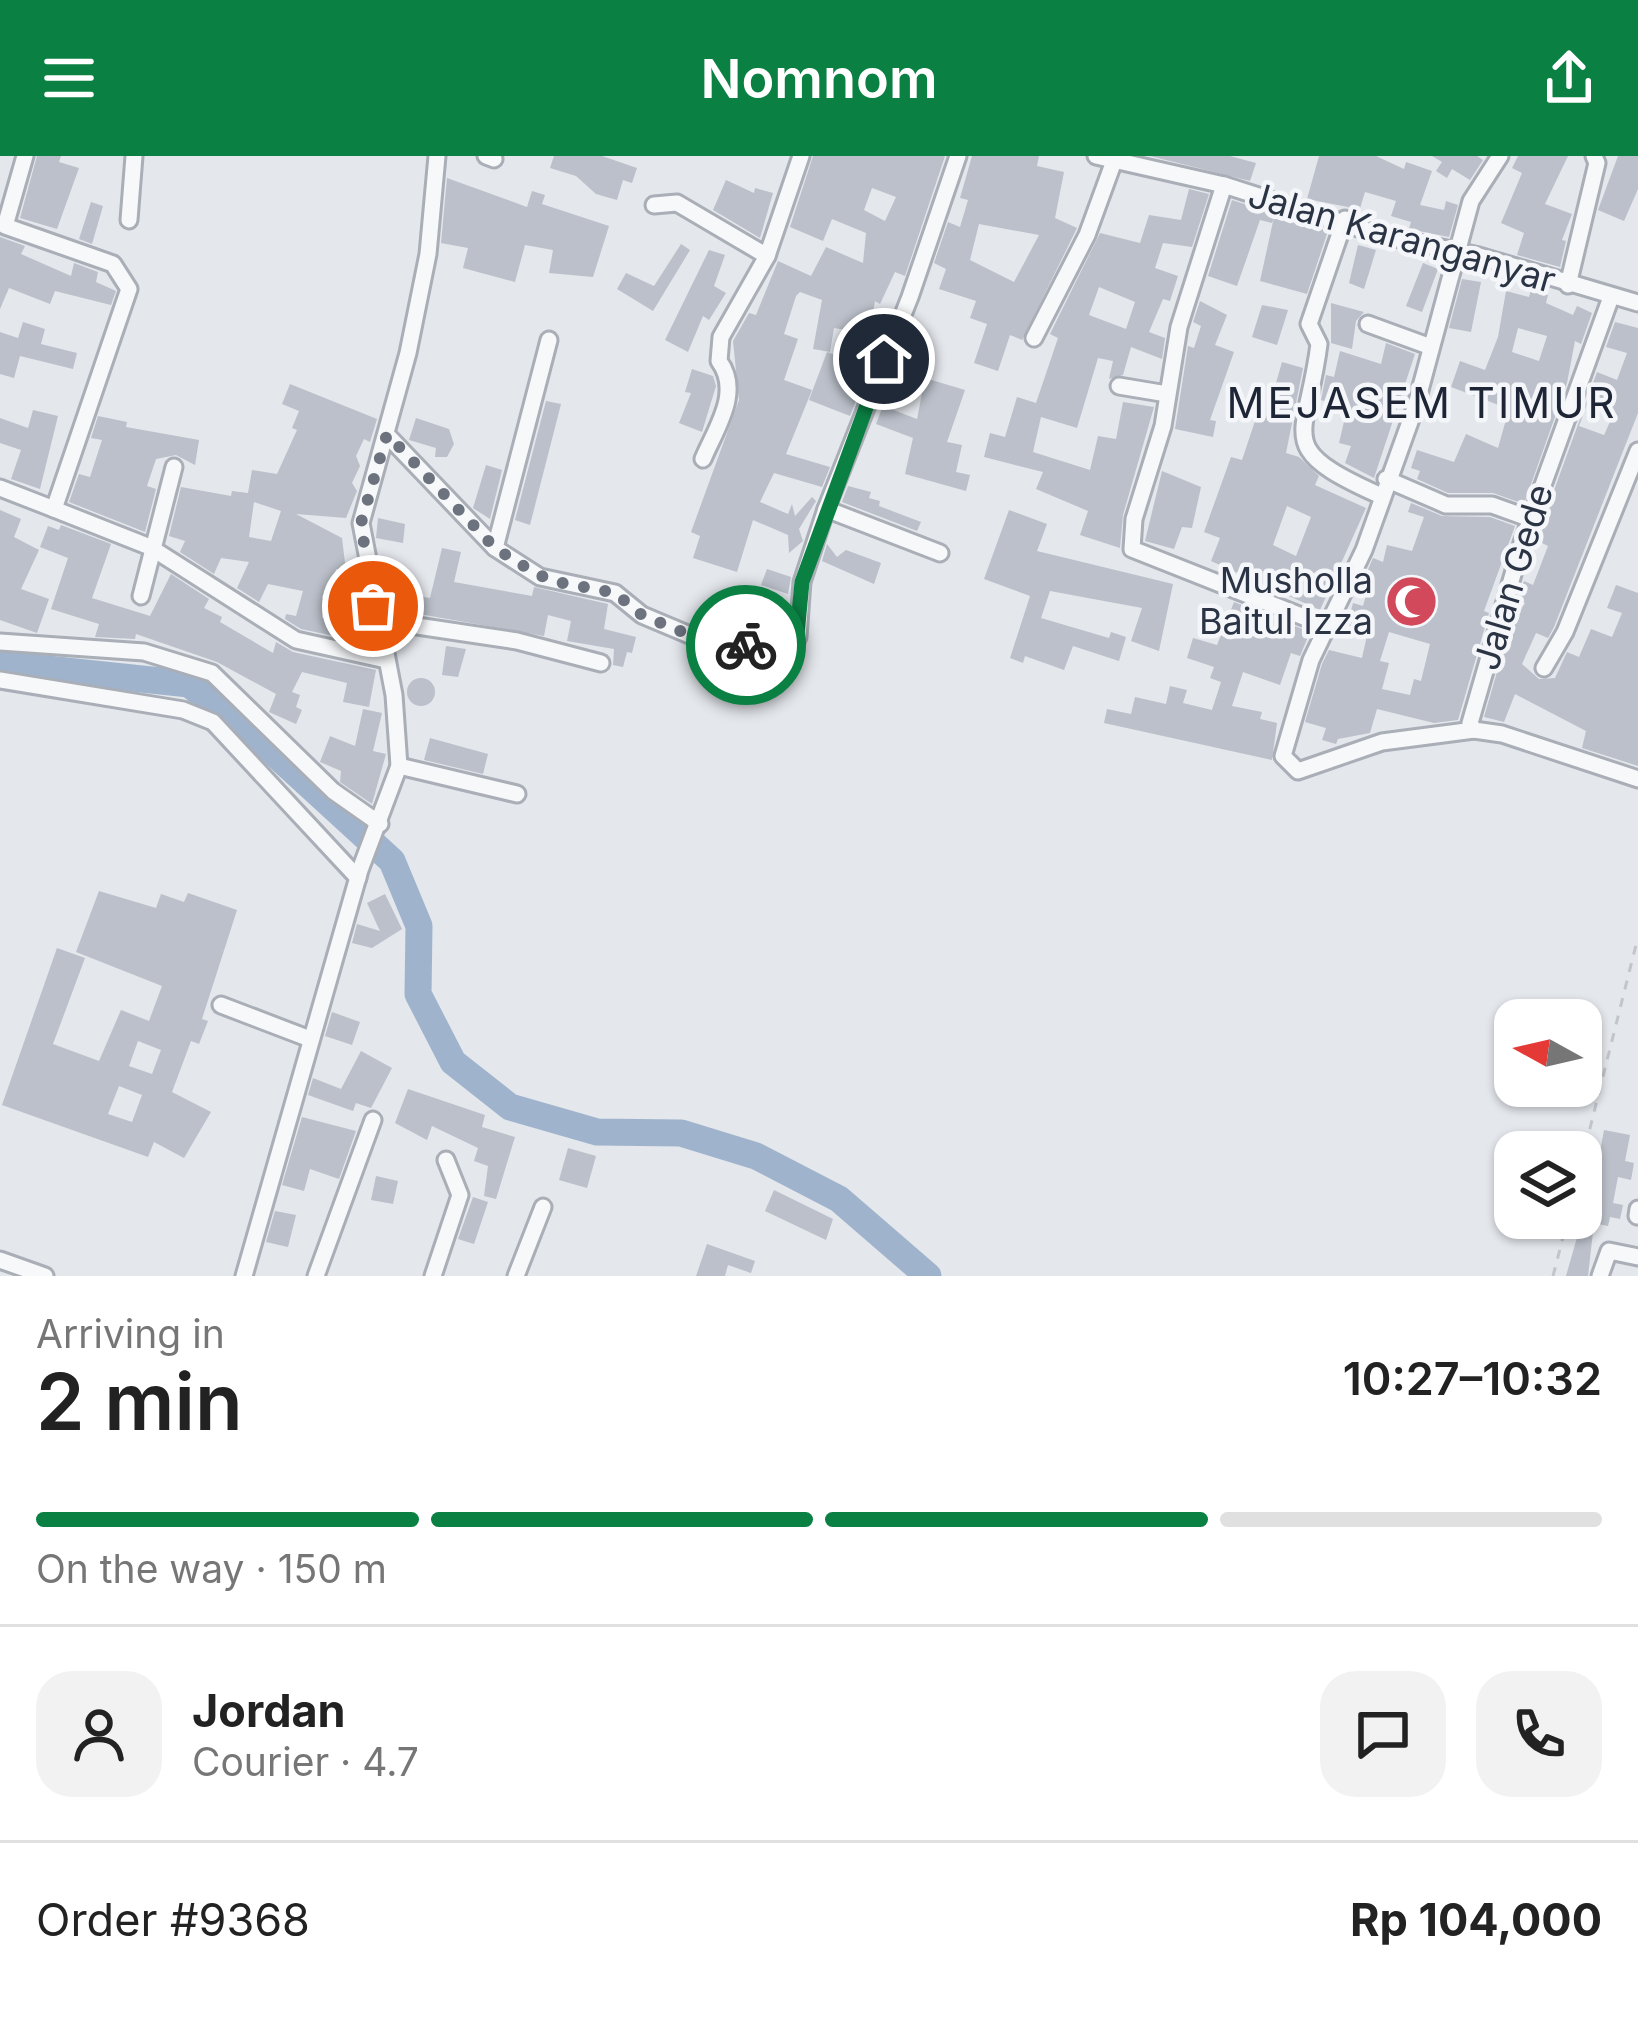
<!DOCTYPE html>
<meta charset="utf-8">
<style>
:root{--surface:#fff;--page:#f2f2f2;--text:#222;--muted:#767676;--line:#e0e0e0;--accent:#0b8043}
body{margin:0;font-family:Inter,sans-serif;background:var(--page);color:var(--text);height:100vh;display:flex;flex-direction:column;font-size:45px;white-space:nowrap}
*{box-sizing:border-box;margin:0}
p{font-size:39px;color:var(--muted)}
.icon{flex:none;width:66px;height:66px;fill:none;stroke:currentColor;stroke-width:2;stroke-linecap:round;stroke-linejoin:round}
.map{position:relative;height:1120px;overflow:hidden}
.drawer{display:flex;flex-direction:column;background:var(--surface);flex:1}
.drawer>*{flex:none}
.needle{width:78px;rotate:278deg}
.controls{position:absolute;left:1494px;top:843px;display:grid;gap:24px}
.controls a{display:grid;place-items:center;width:108px;height:108px;border-radius:24px;background:var(--surface);box-shadow:0 3px 9px #0004;font-size:60px}
.pin{position:absolute;display:grid;place-items:center;width:102px;height:102px;color:#fff;margin:-51px;border:6px solid #fff;border-radius:50%;box-shadow:0 3px 12px #0007}
.courier{position:absolute;display:grid;place-items:center;width:120px;height:120px;margin:-60px;border:9px solid #0b8043;border-radius:50%;background:#fff;color:#222;box-shadow:0 3px 15px #0007}
.head em{font-style:normal;font-weight:600}
.head div{display:flex;flex-direction:column-reverse}
.head{display:flex;align-items:center;justify-content:space-between;height:204px;padding:0 36px}
h1{font-size:78px;font-weight:600;line-height:90px}
.bar{display:grid;grid-template-columns:repeat(4,1fr);gap:18px 12px;align-content:center;height:144px;padding:0 36px}
.bar i{height:15px;border-radius:9px;background:var(--line)}
.bar .on{background:var(--accent)}
.bar p{grid-column:span 4}
.line{display:flex;align-items:center;gap:30px;padding:0 36px;border-top:3px solid var(--line)}
.line div{flex:1}
.round{display:grid;place-items:center;flex:none;width:126px;height:126px;border-radius:36px;background:var(--page)}
header{display:flex;justify-content:space-between;align-items:center;height:156px;padding:0 36px;background:var(--accent);color:#fff;font-size:54px;font-weight:600}
.map>svg:first-child{display:block}
.lines{fill:none;stroke-linecap:round;stroke-linejoin:round}
.river{stroke:#9fb4cc;stroke-width:27}
.building{fill:#bbc0ca;fill-rule:evenodd}
.minor-casing{stroke:#a9aeb7;stroke-width:21}
.path{stroke:#c2c5cb;stroke-width:3;stroke-dasharray:9 9;stroke-linecap:butt}
.minor{stroke:#f7f8fa;stroke-width:15}
.done{stroke:#6c737f;stroke-width:12;stroke-dasharray:0 21.6}
.route{stroke:#0b8043;stroke-width:15}
.labels{text-anchor:middle;dominant-baseline:central;stroke-width:9;stroke-linejoin:round;paint-order:stroke}
.street-label{font-size:36px;fill:#2b3445;stroke:#f4f6f9}
.poi-label{font-size:36px;fill:#2b3445;stroke:#f4f6f9;text-anchor:end}
.quarter-label{font-size:42px;letter-spacing:3px;fill:#1d2536;stroke:#f4f6f9}
</style>
<header><svg class="icon" aria-label="menu" viewBox="0 0 24 24"><path d="M4 6h16M4 12h16M4 18h16"/></svg>Nomnom<svg class="icon" aria-label="share" viewBox="0 0 24 24"><path d="M12 15V3M7 8l5-5 5 5M5 13v7h14v-7"/></svg></header>
<div class="map">
<svg width="1638" height="1120" viewBox="0 0 1638 1120">
<rect width="100%" height="100%" fill="#e4e7ec"/>
<g class="lines">
<polyline class="river" points="0,508 189,528 263,587 392,705 419,770 418,838 453,906 510,951 597,976 681,977 756,1000 839,1043 928,1120"/>
</g>
<g class="building">
<polygon points="37,0 61,0 59,6 79,12 57,73 20,62"/>
<polygon points="554,0 602,0 637,12 632,27 623,24 617,44 596,38 576,20 550,12"/>
<path d="M813,0h132l-40,120 -10,-4 -15,32 -5,-3 -6,33 -35,-6 -4,24 -17,-3 9,-49 -22,-8 -4,4 -12,38 14,5 -14,41 28,10 -26,64 44,13 -8,20 -48,-14 -14,29 28,12 4,-10 3,12 17,-19 4,4 -17,28 4,12 -14,12 -1,-18 -35,-15 -16,52 -44,-14 7,-22 -9,-4 48,-132 -6,-59 16,-28 7,2 22,-54 33,15 15,-29 37,16 3,-30 -34,-14 -9,22 -33,-14zM872,32l24,9 -11,24 -21,-11z"/>
<path d="M972,0h67l-2,10 27,6 -9,46 22,10 -55,112 -12,-5 -12,36 -24,-8 13,-39 -17,-6 6,-17 -37,-12 7,-20 -12,-6 14,-41 12,5 8,-27 -8,-2zM979,68l60,11 -25,47 -44,-22z"/>
<polygon points="1150,0 1230,0 1256,7 1250,25"/>
<polygon points="1319,0 1376,0 1404,13 1406,6 1432,15 1420,49 1444,54 1446,45 1458,49 1449,81 1409,73 1411,66 1391,60 1396,45 1365,36 1358,59 1348,51 1307,43"/>
<polygon points="1432,0 1477,0 1483,4 1470,24 1452,13 1447,22 1436,15 1442,6"/>
<polygon points="1518,0 1568,0 1545,48 1572,58 1562,84 1566,85 1560,111 1517,99 1524,77 1501,67 1522,17 1512,12"/>
<polygon points="1618,0 1638,0 1638,33 1624,65 1598,54"/>
<polygon points="447,22 527,51 532,35 545,39 542,48 609,70 593,121 549,117 553,94 525,89 515,126 463,112 468,92 441,87"/>
<polygon points="726,24 754,37 755,32 773,37 760,82 713,54"/>
<path d="M1189,33l20,5 -17,53 -29,-4 -8,25 23,8 -8,25 -7,-2 -14,33 16,6 -3,21 -31,-12 -8,28 -14,4 4,-18 -15,-3 -21,70 -36,-11 -8,35 57,18 8,-34 18,3 7,-37 31,5 -31,108 -3,33 -40,-13 8,-24 -52,-22 7,-17 -59,-15 6,-24 15,4 12,-40 19,6 22,-65 -8,-4 50,-101 40,10 9,-28 32,5zM1099,131l36,15 -9,27 -37,-14z"/>
<polygon points="1232,44 1328,75 1307,138 1260,125 1274,61 1272,67 1260,64 1237,130 1208,120"/>
<polygon points="91,46 103,50 92,88 79,83"/>
<polygon points="0,81 25,90 21,98 71,120 74,107 98,116 96,126 116,135 111,149 55,135 50,148 9,132 0,153"/>
<polygon points="681,88 690,94 653,155 617,133 626,117 654,130"/>
<polygon points="1358,89 1376,94 1364,133 1349,127"/>
<polygon points="709,94 725,99 714,130 726,137 709,164 703,160 688,196 665,184"/>
<polygon points="1423,107 1438,113 1422,156 1406,150"/>
<polygon points="1462,123 1481,126 1471,176 1449,172"/>
<path d="M1531,134l17,5 -2,8 27,12 4,-9 15,7 -11,31 -6,-3 -8,42 -43,121 -31,-11h-45l-31,-14 3,-8 -9,-3 6,-18 37,12 12,-28 32,14 11,-39 -58,-22 9,-26 25,9 13,-33 8,-46 23,6zM1518,172l29,8 -8,25 -27,-9z"/>
<polygon points="1200,145 1227,159 1215,189 1234,196 1210,264 1216,265 1213,281 1175,273 1188,190 1194,192 1201,170 1193,166"/>
<polygon points="1331,147 1364,156 1356,165 1352,193 1331,187"/>
<polygon points="1262,149 1288,154 1277,189 1252,181"/>
<polygon points="23,166 45,173 41,188 77,197 73,213 20,200 14,222 0,218 0,176 18,182"/>
<path d="M1615,166l23,6v85l-84,214 -6,11 -12,-5 -14,31 17,15 16,-1 12,-26 12,5 12,-28 21,8 10,-24 -15,-5 9,-23 22,8v173l-56,-18 4,-17 -71,-37 -11,28 -20,-5 26,-90 15,-24 -7,-3 6,-19 9,4 15,-39 -12,-6 61,-168 20,8 10,-27 -21,-6zM1588,246l26,11 -10,22 -25,-9z"/>
<polygon points="1386,187 1415,198 1374,322 1345,307 1351,290 1339,287 1347,253 1321,244 1326,219 1334,221 1340,195 1381,208"/>
<polygon points="827,196 869,211 850,260 809,244"/>
<path d="M1282,206l21,6 -17,85 13,4 20,19 -4,9 51,23 -46,102 -109,-49 9,-23 -16,-6 27,-75 11,3 15,-45 9,3zM1287,350l24,11 -15,39 -23,-11z"/>
<polygon points="692,213 713,220 716,230 702,276 679,267 691,237 685,236"/>
<polygon points="925,222 965,234 947,286 962,289 956,316 970,319 966,335 905,318 913,282 876,268 883,250 917,263"/>
<path d="M290,228l87,35 -7,23 -6,-3 -8,17 4,10 -8,17 5,8 -11,27 -50,-4 46,24 4,33 -10,-2 -6,21 -8,6v22l24,6 2,-8 17,1 -3,25 -61,-13 -16,-10 1,-5 10,2 7,-25 -35,-7 -9,18 -22,-14 12,-26 -28,-4 -7,16 -34,-22 5,-11 -16,-5 12,-49 50,9 1,-5 16,2 4,-23 25,4 20,-44 -5,-2 7,-17 -17,-7zM254,346l27,9 -10,30 -22,-4z"/>
<polygon points="546,245 561,248 530,369 515,364"/>
<polygon points="33,254 58,260 40,333 11,323 21,294 0,287 0,262 28,272"/>
<polygon points="98,260 127,266 126,271 199,284 195,309 176,299 156,303 147,330 156,333 145,376 69,346 79,318 90,321 102,284 91,282"/>
<polygon points="416,262 449,273 454,288 447,301 435,301 436,292 409,284"/>
<polygon points="486,309 502,314 490,363 473,352"/>
<polygon points="1162,315 1201,331 1192,372 1182,371 1174,393 1145,385"/>
<polygon points="848,330 871,336 869,342 880,345 879,350 921,366 917,375 842,346"/>
<path d="M1411,347l31,13 48,1 25,9 -31,85 5,2 -31,107 -24,3 -57,-14 -7,24 -32,6 -2,5 -14,-4 4,-12 -21,-6 17,-58 7,-14 33,8 6,-27 -21,-6 6,-22 10,3 6,-22 -6,-3 10,-23 10,4 4,-17 25,6 12,-34 -16,-5zM1389,476l41,12 -9,37 -7,-2 -4,16 -28,-6 7,-26 -9,-2z"/>
<polygon points="0,354 21,363 14,381 39,394 21,433 49,443 37,477 0,464"/>
<polygon points="1009,354 1047,368 1037,395 1173,428 1159,495 1131,485 1142,452 1050,435 1041,462 1109,482 1111,476 1126,481 1119,505 1073,490 1064,514 1025,500 1023,507 1010,502 1030,440 984,423"/>
<polygon points="378,362 405,368 403,387 376,382"/>
<polygon points="61,369 111,388 92,442 150,460 171,418 209,443 204,452 222,461 220,466 273,497 276,486 293,496 376,514 369,551 343,546 347,527 302,516 292,536 300,539 296,551 302,554 296,568 269,556 276,538 217,506 136,478 135,483 95,481 99,468 51,453 68,402 40,391 48,370 59,374"/>
<polygon points="827,388 837,401 846,394 881,407 874,428 822,405"/>
<polygon points="442,392 461,396 454,426 532,440 534,431 608,448 604,473 636,481 632,497 627,496 623,511 613,509 614,493 567,485 571,465 548,459 544,480 408,456 411,439 430,442"/>
<polygon points="767,413 791,421 788,438 761,429"/>
<polygon points="1234,446 1310,476 1300,500 1291,497 1280,529 1243,516 1232,550 1262,556 1260,563 1277,567 1272,604 1104,567 1107,553 1131,558 1135,541 1166,548 1170,530 1187,534 1183,547 1212,554 1221,526 1210,522 1214,511 1187,502 1193,482 1217,489"/>
<polygon points="446,490 466,493 458,521 442,519"/>
<circle cx="421" cy="536" r="14"/>
<polygon points="363,553 382,557 373,595 386,598 372,648 340,626 341,615 320,606 330,580 355,590"/>
<polygon points="430,582 488,598 483,618 424,604"/>
<path d="M99,735l57,17 5,-14 23,8 4,-9 49,17 -35,109 6,2 -9,23 -8,-3 -19,51 39,20 -27,46 -30,-16 -6,15 -146,-52 55,-157 28,10 -32,86 46,17 22,-51 28,11 13,-35 -86,-34zM138,885l23,9 -9,24 -23,-8zM119,930l23,9 -10,27 -24,-8z"/>
<polygon points="385,738 402,773 372,792 352,787 357,768 380,775 367,747"/>
<polygon points="332,856 360,866 352,889 325,880"/>
<polygon points="361,895 392,912 371,952 356,947 353,955 308,939 313,922 341,933"/>
<polygon points="408,933 485,959 482,971 515,981 496,1043 484,1040 488,1010 474,1005 478,992 432,970 427,984 395,967"/>
<polygon points="302,961 356,975 339,1023 310,1013 304,1035 282,1029"/>
<polygon points="1604,974 1630,979 1625,1005 1634,1007 1631,1024 1618,1021 1613,1047 1623,1049 1620,1063 1610,1061 1608,1070 1594,1067 1588,1120 1566,1120 1582,1064 1581,1043 1585,1044 1589,1028 1594,1029"/>
<polygon points="568,992 596,1000 587,1032 559,1024"/>
<polygon points="376,1020 398,1025 393,1048 371,1044"/>
<polygon points="774,1034 833,1063 826,1084 765,1055"/>
<polygon points="473,1041 488,1046 474,1088 458,1083"/>
<polygon points="275,1055 296,1059 288,1091 266,1086"/>
<polygon points="707,1088 755,1105 751,1117 728,1109 725,1120 696,1120"/>
</g>
<g class="lines">
<defs>
<g id="minor">
<polyline points="25,0 5,70 113,108 129,133 54,353 150,391 296,484 386,504"/>
<polyline points="486,0 494,3"/>
<polyline points="1096,0 1224,29 1377,78 1479,100 1638,147"/>
<polyline points="1224,29 1179,171 1163,270 1134,363 1132,393 1324,469"/>
<polyline points="654,49 677,47 767,100"/>
<path d="M1345,63l-36,105 10,20c-12,96 -47,103 60,151"/>
<polyline points="129,64 134,0"/>
<polyline points="1568,129 1597,7 1594,0"/>
<polyline points="1611,141 1522,387 1470,567 1474,574 1502,578 1638,623"/>
<polyline points="1368,168 1431,191"/>
<polyline points="1034,182 1087,79 1114,5"/>
<polyline points="1119,230 1167,238"/>
<polyline points="387,279 495,392 540,421 615,437 642,459 692,480 790,495 798,481 802,426 826,353 910,141 958,0"/>
<path d="M703,303c13,-31 39,-67 16,-98l2,-24 46,-81 34,-100"/>
<polyline points="1386,323 1446,349 1492,349 1531,363"/>
<polyline points="0,332 54,353"/>
<polyline points="826,353 940,397"/>
<polyline points="495,392 549,184"/>
<polyline points="141,440 174,311"/>
<polyline points="332,446 373,450"/>
<polyline points="377,464 517,485 601,507"/>
<polyline points="0,486 144,496 212,517 333,635 380,668"/>
<polyline points="1544,512 1565,476 1638,295"/>
<polyline points="0,524 183,554 213,566 358,722"/>
<polyline points="1474,574 1382,586 1298,615 1283,600 1311,504 1364,394 1416,249 1471,45 1500,0"/>
<polyline points="399,610 517,638"/>
<polyline points="221,849 310,883"/>
<polyline points="1637,1060 1638,1053"/>
<polyline points="0,1104 45,1120"/>
<polyline points="244,1120 360,714 399,610 394,539 361,367 408,197 428,98 437,0"/>
<polyline points="316,1120 373,964"/>
<polyline points="433,1120 460,1039 446,1004"/>
<polyline points="516,1120 543,1051"/>
<polyline points="1600,1120 1609,1095 1638,1101"/>
</g>
</defs>
<use href="#minor" class="minor-casing"/>
<g class="path">
<polyline points="1581,1008 1638,781"/>
<polyline points="1553,1120 1568,1062"/>
</g>
<use href="#minor" class="minor"/>
</g>
<g class="lines">
<polyline class="done" points="373,450 361,367 387,278 495,392 530,414 552,425 615,437 642,459 692,480 746,489"/>
<polyline class="route" points="746,489 790,495 796,489 802,426 884,203"/>
</g>
<defs>
<symbol id="mosque-disc" viewBox="-11 -11 22 22"><circle r="9.5" fill="#d1495b" stroke="#f4f6f9"/><path d="M3.5-4.9A6 6 0 1 0 3.5 4.9A5 5 0 1 1 3.5-4.9Z" fill="#fff"/></symbol>
</defs>
<g fill-rule="evenodd">
<use href="#mosque-disc" x="1382" y="416" width="59" height="59"/>
</g>
<g class="labels">
<g class="street-label">
<text transform="translate(1402 81) rotate(16)">Jalan Karanganyar</text>
<text transform="translate(1513 421) rotate(-73)">Jalan Gede</text>
</g>
<g class="poi-label">
<text x="1373" y="424">Musholla<tspan x="1373" dy="41">Baitul Izza</tspan></text>
</g>
<g class="quarter-label">
<text x="1422" y="246">MEJASEM TIMUR</text>
</g>
</g>
</svg>
<div class="controls">
<a><svg class="needle" viewBox="-14 -14 28 28"><path d="M0-13l5 13h-10z" fill="#e53935"/><path d="M0 13l5-13h-10z" fill="#767676"/></svg></a>
<a><svg class="icon" aria-label="layers" viewBox="0 0 24 24"><path d="M12 4l9 5-9 5-9-5zM3 14l9 5 9-5"/></svg></a>
</div>
<div class="pin" style="left:373px;top:450px;background:#ea580c"><svg class="icon" aria-label="bag" viewBox="0 0 24 24"><path d="M5 8h14l-1 12H6zM9 8a3 3 0 0 1 6 0"/></svg></div>
<div class="pin" style="left:884px;top:203px;background:#1f2937"><svg class="icon" aria-label="home" viewBox="0 0 24 24"><path d="M3 11l9-7 9 7M6 9v11h12V9"/></svg></div>
<div class="courier" style="left:746px;top:489px"><svg class="icon" aria-label="bike" viewBox="0 0 24 24"><circle cx="6" cy="16" r="4"/><circle cx="18" cy="16" r="4"/><path d="M6 16l4-8h5l3 8M10 8l3 8H6M13 5h3"/></svg></div>
</div>
<section class="drawer">
<div class="head"><div><h1>2 min</h1><p>Arriving in</p></div><em>10:27–10:32</em></div>
<div class="bar"><i class="on"></i><i class="on"></i><i class="on"></i><i></i><p>On the way · 150 m</p></div>
<div class="line" style="height:216px"><a class="round"><svg class="icon" aria-label="person" viewBox="0 0 24 24"><circle cx="12" cy="8" r="4"/><path d="M4 21q1-7 8-7t8 7"/></svg></a><div><b>Jordan</b><p>Courier · 4.7</p></div><a class="round"><svg class="icon" aria-label="chat" viewBox="0 0 24 24"><path d="M4 5h16v11H9l-5 4z"/></svg></a><a class="round"><svg class="icon" aria-label="phone" viewBox="0 0 24 24"><path d="M5 4h4l2 5-3 2q2 4 5 5l2-3 5 2v4C11 20 4 13 5 4z"/></svg></a></div>
<div class="line" style="height:156px"><div>Order #9368</div><b>Rp 104,000</b></div>
</section>
